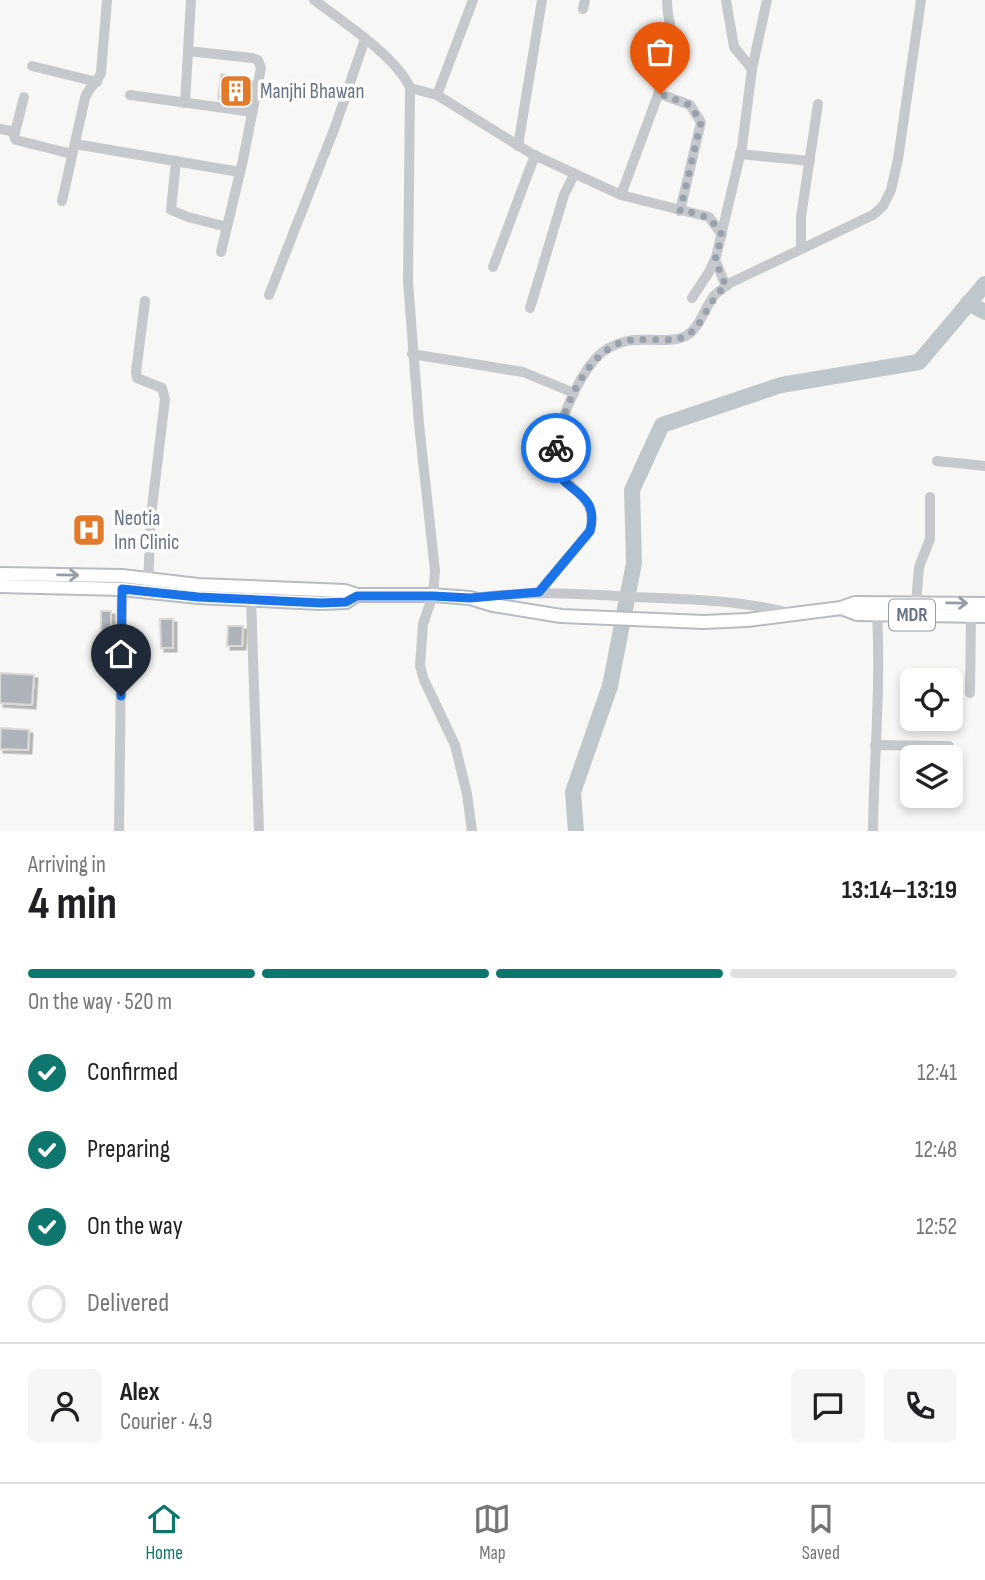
<!DOCTYPE html>
<meta charset="utf-8">
<style>
:root{--surface:#fff;--page:#f6f6f6;--text:#202124;--muted:#757577;--line:#e0e0e0;--accent:#0f766e}
body{margin:0;font-family:"Sofia Sans Condensed",sans-serif;background:var(--page);color:var(--text);height:100vh;display:flex;flex-direction:column;font-size:26px;white-space:nowrap}
*{box-sizing:border-box;margin:0}
p{font-size:23px;color:var(--muted)}
.icon{flex:none;width:38px;height:38px;fill:none;stroke:currentColor;stroke-width:2;stroke-linecap:round;stroke-linejoin:round}
.map{position:relative;height:831px;overflow:hidden}
.side{display:flex;flex-direction:column;background:var(--surface);flex:1}
.side>*{flex:none}
.buttons{position:absolute;left:900px;top:668px;display:grid;gap:14px}
.buttons a{display:grid;place-items:center;width:63px;height:63px;border-radius:10px;background:var(--surface);box-shadow:0 4px 10px #0003;font-size:35px}
.pin{position:absolute;display:grid;place-items:center;width:60px;height:60px;color:#fff;margin:-72px -30px;border-radius:50% 50% 50% 0;rotate:-45deg;box-shadow:0 0 7px #0007}
.pin .icon{rotate:45deg}
.courier{position:absolute;display:grid;place-items:center;width:70px;height:70px;margin:-35px;border:5px solid #1a73e8;border-radius:50%;background:#fff;color:#222;box-shadow:0 2px 9px #0007}
.head em{font-style:normal;font-weight:700}
.head div{display:flex;flex-direction:column-reverse}
.head{display:flex;align-items:center;justify-content:space-between;height:119px;padding:0 28px}
h1{font-size:46px;font-weight:700;line-height:52px}
.bar{display:grid;grid-template-columns:repeat(4,1fr);gap:10px 7px;align-content:center;height:84px;padding:0 28px}
.bar i{height:9px;border-radius:5px;background:var(--line)}
.bar .selected{background:var(--accent)}
.bar p{grid-column:span 4}
.line{display:flex;align-items:center;gap:18px;padding:0 28px;border-top:2px solid var(--line)}
.line div{flex:1}
.round{display:grid;place-items:center;flex:none;width:74px;height:74px;border-radius:10px;background:var(--page)}
ol{padding:0 28px;list-style:none}
li{display:flex;align-items:center;gap:21px;height:77px}
li p{margin-inline-start:auto}
li .icon{padding:7px;border-radius:50%;background:var(--accent);color:#fff;stroke-width:4}
li:last-child{color:var(--muted)}
li i{width:38px;height:38px;border:4px solid var(--line);border-radius:50%}
.tabs{display:flex;justify-content:space-around;align-items:center;height:98px;border-top:2px solid var(--line);background:var(--surface);font-size:19px;color:var(--muted)}
.tabs a{display:grid;justify-items:center;gap:4px}
.tabs .selected{color:var(--accent)}
.map>svg:first-child{display:block}
.lines{fill:none;stroke-linecap:round;stroke-linejoin:round}
.river{stroke:#bec7cc;stroke-width:16}
.building{fill:#aeb3bb;stroke:#d9d9d7;stroke-width:2;filter:url(#shadow)}
.major-casing{stroke:#b8bbc0;stroke-width:16}
.minor{stroke:#c5c8cc;stroke-width:10}
.major{stroke:#fff;stroke-width:12}
.oneway{stroke:#959caa}
.done{stroke:#99a1ad;stroke-width:7;stroke-dasharray:0 12.6}
.route{stroke:#1a73e8;stroke-width:9}
.labels{text-anchor:middle;dominant-baseline:central;stroke-width:7;stroke-linejoin:round;paint-order:stroke}
.shield{fill:#fff;stroke:#959caa;stroke-width:2}
.shield-label{font-size:19px;font-weight:bold;fill:#677286}
.poi-label{font-size:21px;fill:#677286;stroke:#fff;text-anchor:start}
</style>
<div class="map">
<svg width="985" height="831" viewBox="0 0 985 831">
<defs>
<filter id="shadow"><feDropShadow dx="3.5" dy="3.5" stdDeviation="0" flood-color="#0004"/></filter>
</defs>
<rect width="100%" height="100%" fill="#f7f8f5"/>
<g class="lines">
<g class="river">
<polyline points="968,303 985,312"/>
<polyline points="576,831 573,792 610,686 634,563 632,490 662,425 781,385 919,362 985,284"/>
</g>
</g>
<g class="building">
<polygon points="221,74 256,82 249,109 218,99"/>
<polygon points="101,611 111,611 111,661 93,661 93,643 101,643"/>
<polygon points="160,619 173,619 173,648 161,648"/>
<polygon points="228,626 243,626 242,646 227,646"/>
<polygon points="0,673 34,675 32,705 0,703"/>
<polygon points="1,728 29,730 28,750 0,749"/>
</g>
<g class="lines">
<defs>
<g id="major">
<polyline points="0,574 122,576 198,585 345,591 357,595 433,595 470,598 493,605 561,616 704,622 747,620 841,608 855,603 985,604"/>
<polyline points="0,586 122,589 198,597 321,603 346,602 357,595"/>
<polyline points="841,608 857,614 985,616"/>
</g>
</defs>
<use href="#major" class="major-casing"/>
<g class="minor">
<path d="M314,0c27,20 84,58 96,88l-2,194 11,142 16,147 -2,24 -10,29 -3,42 4,14 31,65 12,49 5,37"/>
<polyline points="726,0 734,47 752,69"/>
<polyline points="583,9 585,0"/>
<polyline points="188,51 252,58 258,60 261,68 243,160 221,252"/>
<polyline points="32,66 97,82"/>
<polyline points="410,88 437,95 532,154 621,195 709,217 722,235"/>
<polyline points="660,94 690,105 701,122 680,211"/>
<polyline points="130,95 253,112"/>
<polyline points="437,95 473,0"/>
<polyline points="24,97 14,136 16,140 72,154"/>
<polyline points="185,103 191,0"/>
<polyline points="0,129 15,132"/>
<polyline points="75,144 240,172"/>
<polyline points="518,146 542,0"/>
<polyline points="740,154 810,161"/>
<polyline points="176,161 171,210 188,217 227,227"/>
<path d="M621,195l51,-138c3,-23 -5,-35 -5,-57"/>
<path d="M62,201l23,-103c5,-14 12,-14 16,-25l6,-73"/>
<polyline points="801,249 801,217 818,104"/>
<polyline points="715,260 726,286"/>
<polyline points="493,267 535,155"/>
<polyline points="269,295 335,127 365,39"/>
<polyline points="692,298 709,272 716,257 742,147 752,69 767,0"/>
<polyline points="145,301 136,372 137,378 162,388 165,399 151,516 148,586"/>
<polyline points="530,308 564,195 574,175"/>
<polyline points="412,354 523,372 574,393"/>
<polyline points="937,461 985,466"/>
<path d="M539,592l51,-61c11,-40 -35,-42 -35,-73 0,-29 21,-77 40,-99 8,-9 19,-15 32,-18 18,-4 42,3 59,-5 14,-8 18,-27 27,-39 5,-6 11,-9 17,-14l143,-68 10,-9 8,-16 7,-31 23,-159"/>
<path d="M474,598c54,-8 107,-4 161,-1 52,2 104,3 155,16"/>
<polyline points="251,600 259,831"/>
<polyline points="916,603 919,567 930,539 930,497"/>
<polyline points="970,693 971,616"/>
<polyline points="875,745 949,746"/>
<polyline points="119,831 122,584"/>
<path d="M873,831c1,-73 8,-145 4,-217"/>
</g>
<use href="#major" class="major"/>
</g>
<defs><path id="oneway-shaft" d="M-6 0H5M1.5-3L5.5 0L1.5 3" fill="none" stroke-width="1.6" stroke-linecap="round" stroke-linejoin="round" transform="scale(1.75)"/></defs>
<g class="oneway">
<use href="#oneway-shaft" transform="translate(68 575) rotate(1)"/>
<use href="#oneway-shaft" transform="translate(957 603) rotate(1)"/>
</g>
<g class="lines">
<path class="done" d="M556,448c6,-39 32,-103 76,-108 16,-2 39,3 54,-4 17,-9 22,-37 40,-50l-11,-26 7,-25c-11,-19 -21,-22 -42,-24l21,-89 -11,-17 -30,-11"/>
<path class="route" d="M121,696l1,-107 76,8 123,6 25,-1 11,-6h76l37,2 69,-6 51,-61c10,-38 -23,-38 -33,-60 -3,-8 -2,-15 -1,-23"/>
</g>
<defs>
<symbol id="building-square" viewBox="-11 -11 22 22"><rect x="-9" y="-9" width="18" height="18" rx="4" fill="#e17a2b" stroke="#fff"/><path d="M-4-6H4V6H1V3H-1V6H-4ZM-2.5-4.3h1.7v1.8h-1.7ZM.8-4.3h1.7v1.8H.8ZM-2.5-1h1.7V.8h-1.7ZM.8-1h1.7V.8H.8Z" fill="#fff"/></symbol>
<symbol id="hospital-square" viewBox="-11 -11 22 22"><rect x="-9" y="-9" width="18" height="18" rx="4" fill="#e17a2b" stroke="#fff"/><path d="M-5-5h3v3.5h4V-5h3V5h-3V1.5h-4V5h-3Z" fill="#fff"/></symbol>
</defs>
<g fill-rule="evenodd">
<use href="#building-square" x="217" y="72" width="38" height="38"/>
<use href="#hospital-square" x="70" y="511" width="38" height="38"/>
</g>
<g class="labels">
<rect class="shield" x="889" y="599.5" width="46" height="31" rx="5"/>
<g class="shield-label">
<text x="912" y="615">MDR</text>
</g>
<g class="poi-label">
<text x="260" y="91">Manjhi Bhawan</text>
<text x="114" y="518">Neotia<tspan x="114" dy="24">Inn Clinic</tspan></text>
</g>
</g>
</svg>
<div class="buttons">
<a><svg class="icon" aria-label="locate" viewBox="0 0 24 24"><circle cx="12" cy="12" r="6"/><path d="M12 2v4M12 18v4M2 12h4M18 12h4"/></svg></a>
<a><svg class="icon" aria-label="layers" viewBox="0 0 24 24"><path d="M12 4l9 5-9 5-9-5zM3 14l9 5 9-5"/></svg></a>
</div>
<div class="pin" style="left:660px;top:94px;background:#ea580c"><svg class="icon" aria-label="bag" viewBox="0 0 24 24"><path d="M5 8h14l-1 12H6zM9 8a3 3 0 0 1 6 0"/></svg></div>
<div class="pin" style="left:121px;top:696px;background:#1f2937"><svg class="icon" aria-label="home" viewBox="0 0 24 24"><path d="M3 11l9-7 9 7M6 9v11h12V9"/></svg></div>
<div class="courier" style="left:556px;top:448px"><svg class="icon" aria-label="bike" viewBox="0 0 24 24"><circle cx="6" cy="16" r="4"/><circle cx="18" cy="16" r="4"/><path d="M6 16l4-8h5l3 8M10 8l3 8H6M13 5h3"/></svg></div>
</div>
<section class="side">
<div class="head"><div><h1>4 min</h1><p>Arriving in</p></div><em>13:14–13:19</em></div>
<div class="bar"><i class="selected"></i><i class="selected"></i><i class="selected"></i><i></i><p>On the way · 520 m</p></div>
<ol>
<li><svg class="icon" aria-label="check" viewBox="0 0 24 24"><path d="M5 12l5 5 9-10"/></svg>Confirmed<p>12:41</p></li>
<li><svg class="icon" aria-label="check" viewBox="0 0 24 24"><path d="M5 12l5 5 9-10"/></svg>Preparing<p>12:48</p></li>
<li><svg class="icon" aria-label="check" viewBox="0 0 24 24"><path d="M5 12l5 5 9-10"/></svg>On the way<p>12:52</p></li>
<li><i></i>Delivered</li>
</ol>
<div class="line" style="height:126px"><a class="round"><svg class="icon" aria-label="person" viewBox="0 0 24 24"><circle cx="12" cy="8" r="4"/><path d="M4 21q1-7 8-7t8 7"/></svg></a><div><b>Alex</b><p>Courier · 4.9</p></div><a class="round"><svg class="icon" aria-label="chat" viewBox="0 0 24 24"><path d="M4 5h16v11H9l-5 4z"/></svg></a><a class="round"><svg class="icon" aria-label="phone" viewBox="0 0 24 24"><path d="M5 4h4l2 5-3 2q2 4 5 5l2-3 5 2v4C11 20 4 13 5 4z"/></svg></a></div>
</section>
<nav class="tabs">
<a class="selected"><svg class="icon" aria-label="home" viewBox="0 0 24 24"><path d="M3 11l9-7 9 7M6 9v11h12V9"/></svg>Home</a>
<a><svg class="icon" aria-label="map" viewBox="0 0 24 24"><path d="M3 6l6-2 6 2 6-2v14l-6 2-6-2-6 2zM9 4v14M15 6v14"/></svg>Map</a>
<a><svg class="icon" aria-label="saved" viewBox="0 0 24 24"><path d="M7 4h10v16l-5-4-5 4z"/></svg>Saved</a>
</nav>
